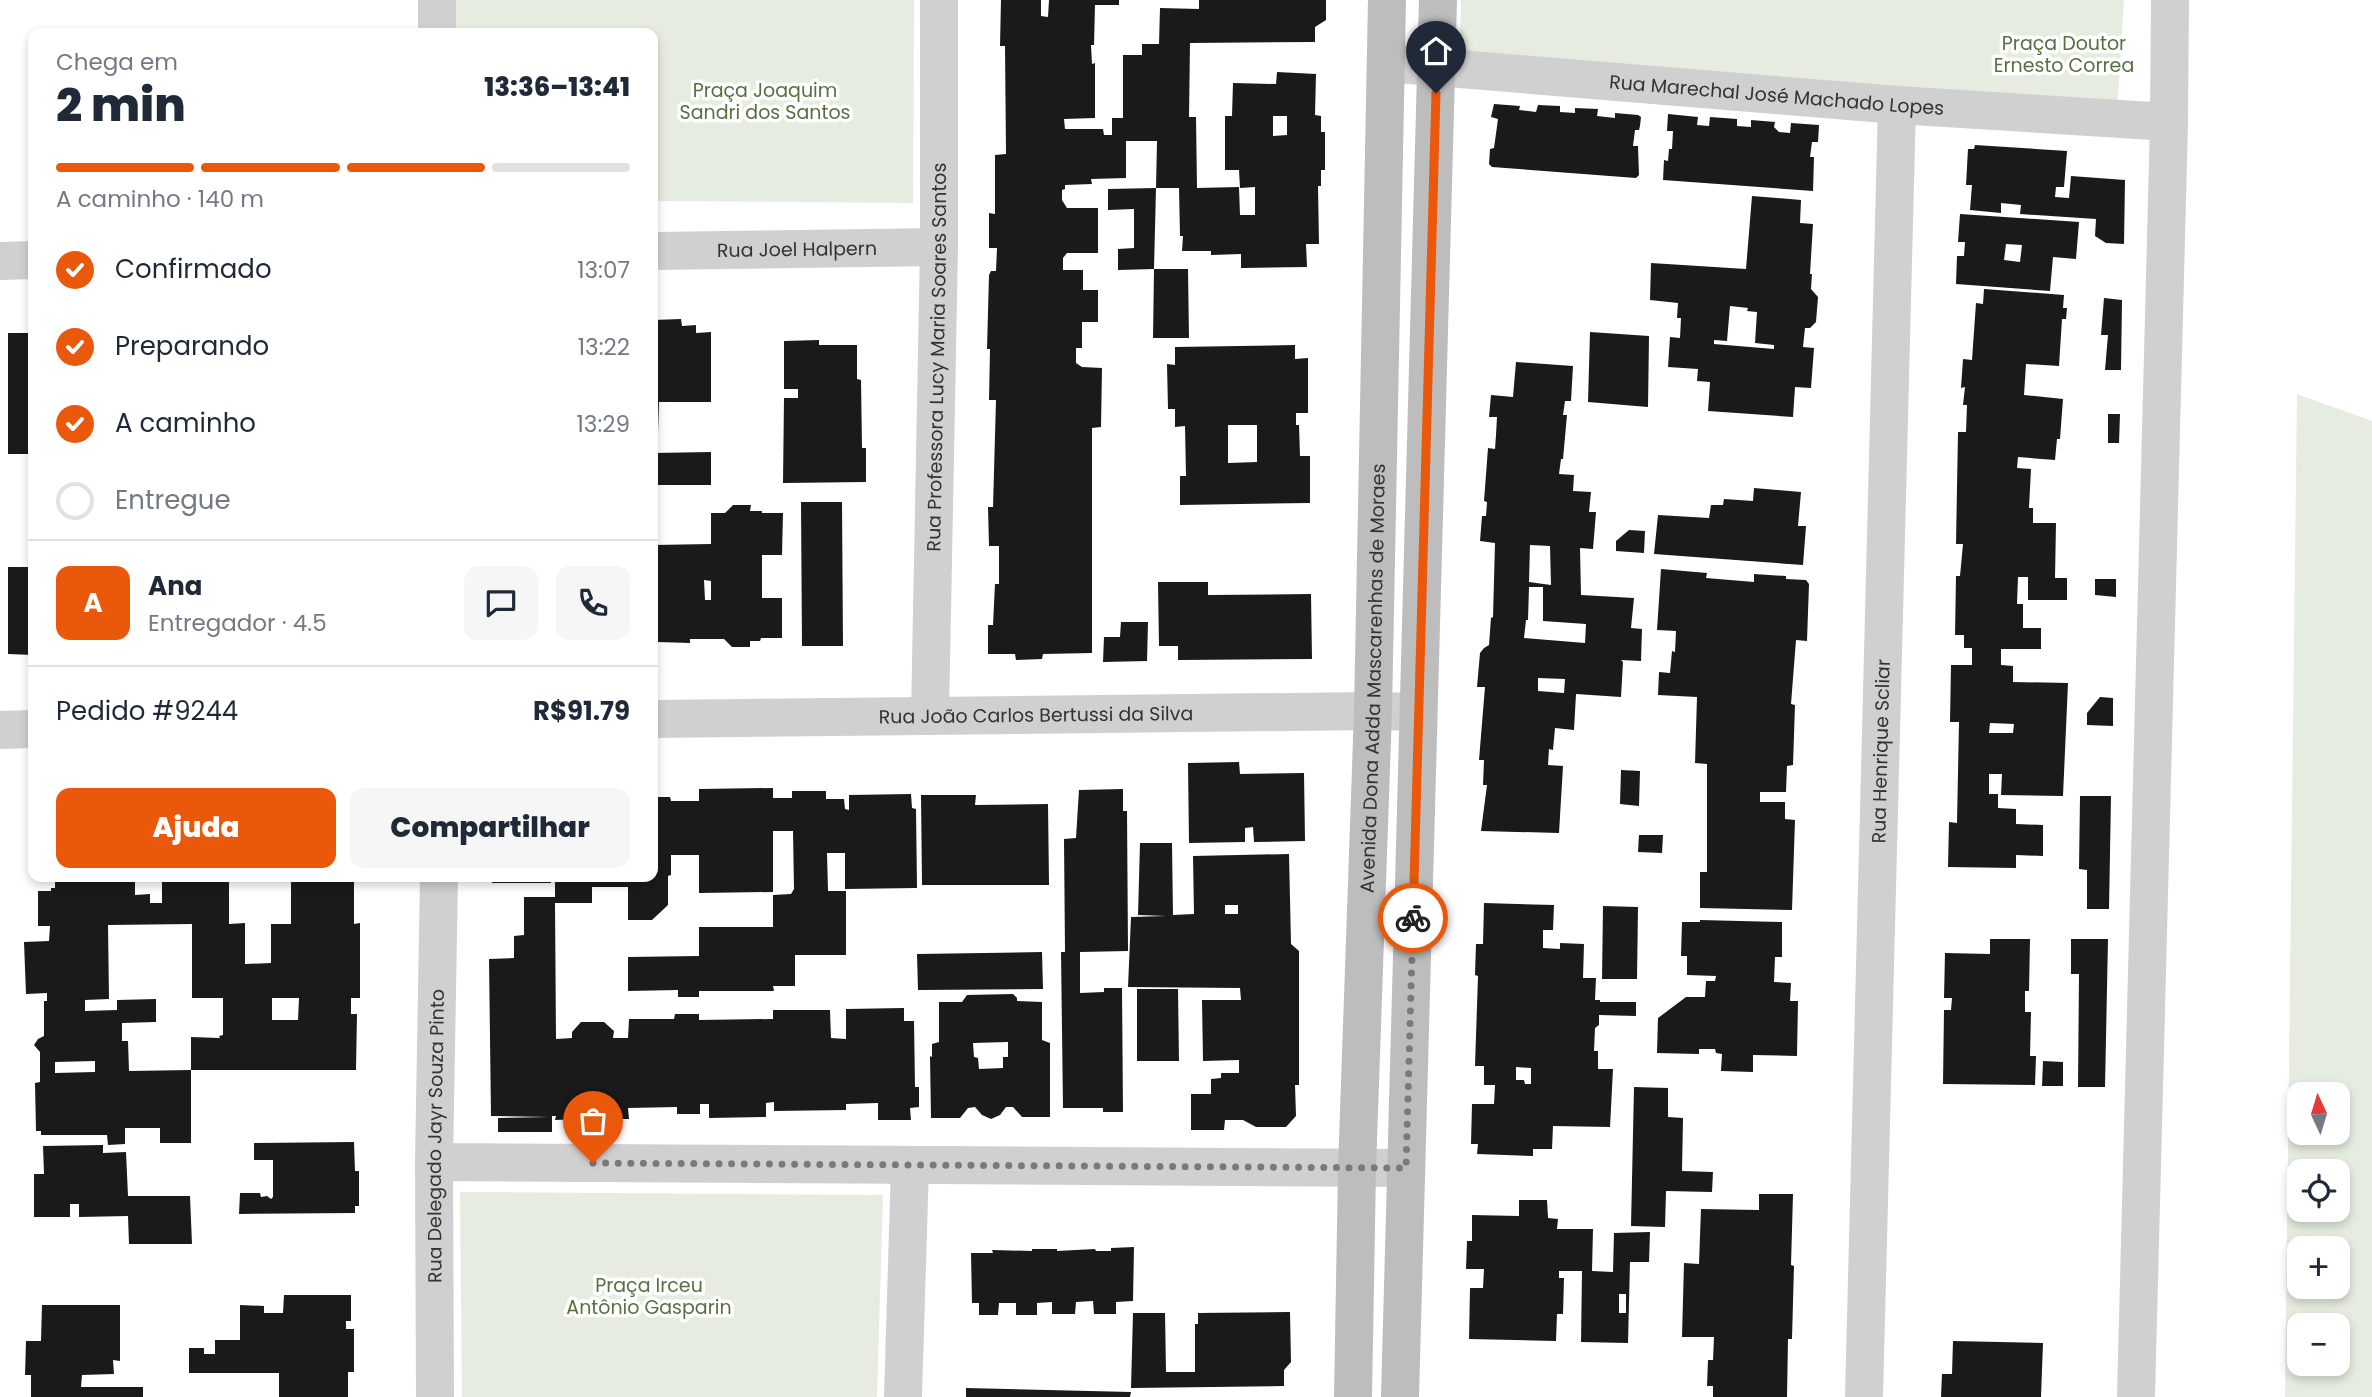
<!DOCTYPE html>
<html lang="pt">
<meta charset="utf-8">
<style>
:root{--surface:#fff;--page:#f6f6f7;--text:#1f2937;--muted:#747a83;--line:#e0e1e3;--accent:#ea580c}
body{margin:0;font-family:Poppins,sans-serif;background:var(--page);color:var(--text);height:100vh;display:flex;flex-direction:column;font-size:26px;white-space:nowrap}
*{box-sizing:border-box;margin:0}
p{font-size:23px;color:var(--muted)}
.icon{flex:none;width:38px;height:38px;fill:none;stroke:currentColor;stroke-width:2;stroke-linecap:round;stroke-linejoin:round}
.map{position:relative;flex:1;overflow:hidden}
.sheet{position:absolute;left:28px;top:28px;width:630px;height:854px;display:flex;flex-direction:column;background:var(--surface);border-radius:14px;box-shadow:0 4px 10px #0003}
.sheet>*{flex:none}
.needle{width:46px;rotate:356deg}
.fabs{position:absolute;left:2287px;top:1082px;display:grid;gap:14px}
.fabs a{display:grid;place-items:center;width:63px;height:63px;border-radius:14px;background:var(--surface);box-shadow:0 4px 10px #0003;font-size:35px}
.pin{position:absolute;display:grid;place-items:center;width:60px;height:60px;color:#fff;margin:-72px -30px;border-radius:50% 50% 50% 0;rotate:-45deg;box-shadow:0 0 7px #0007}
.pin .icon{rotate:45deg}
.courier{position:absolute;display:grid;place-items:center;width:70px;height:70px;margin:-35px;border:5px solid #ea580c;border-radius:50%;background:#fff;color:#222;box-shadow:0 2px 9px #0007}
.overview em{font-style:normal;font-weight:800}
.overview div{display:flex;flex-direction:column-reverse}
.overview{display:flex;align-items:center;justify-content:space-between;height:119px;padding:0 28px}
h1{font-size:46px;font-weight:800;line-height:52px}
.bar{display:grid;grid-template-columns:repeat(4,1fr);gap:10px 7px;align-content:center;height:84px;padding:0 28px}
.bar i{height:9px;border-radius:5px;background:var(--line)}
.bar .current{background:var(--accent)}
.bar p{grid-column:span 4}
.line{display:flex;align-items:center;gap:18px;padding:0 28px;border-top:2px solid var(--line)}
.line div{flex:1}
.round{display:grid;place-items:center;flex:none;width:74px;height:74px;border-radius:14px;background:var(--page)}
ol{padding:0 28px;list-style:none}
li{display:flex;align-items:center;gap:21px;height:77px}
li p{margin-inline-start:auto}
li .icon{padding:7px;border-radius:50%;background:var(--accent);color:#fff;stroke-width:4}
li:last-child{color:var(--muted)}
li i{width:38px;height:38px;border:4px solid var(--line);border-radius:50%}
.primary-button{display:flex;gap:14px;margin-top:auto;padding:14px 28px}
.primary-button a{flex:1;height:80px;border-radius:14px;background:var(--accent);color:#fff;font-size:28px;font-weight:800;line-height:80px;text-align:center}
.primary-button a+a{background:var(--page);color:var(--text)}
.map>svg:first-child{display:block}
.green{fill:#e6ecdf;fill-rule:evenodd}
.building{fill:#1a1a1a;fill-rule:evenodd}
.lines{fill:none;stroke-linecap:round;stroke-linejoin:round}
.minor{stroke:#d0d0d0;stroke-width:38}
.secondary{stroke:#bdbdbd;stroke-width:38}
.done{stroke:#7a7a7a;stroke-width:7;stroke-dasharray:0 12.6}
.route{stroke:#ea580c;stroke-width:9}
.labels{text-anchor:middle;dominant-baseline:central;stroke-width:7;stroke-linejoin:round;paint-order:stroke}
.park-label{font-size:19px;fill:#56703f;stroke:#fff}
.street-label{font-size:19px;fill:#333;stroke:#fff}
</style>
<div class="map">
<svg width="2372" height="1397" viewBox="0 0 2372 1397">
<rect width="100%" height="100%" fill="#fff"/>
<g class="green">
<polygon points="451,0 914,0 913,203 653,201 653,33 451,33"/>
<polygon points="1461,0 2124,0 2117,112 1460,53"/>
<path d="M2297,394l75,27v976h-87zM2300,1094h38v38h-38zM2300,1171h38v38h-38zM2300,1248h38v38h-38zM2300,1325h38v38h-38z"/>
<polygon points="460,1192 883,1195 877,1397 462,1397"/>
</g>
<g class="building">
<path d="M1001,0h40v16l7,1 1,-17h70v5h-24l-1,40h-3l1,19 3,-1v55l-31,1 1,10h38l1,6h8v-17h11v-63h19v-11h17l1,-36 39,1v-9h127v20l-11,7v15l-125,1 -1,74h7l1,71 42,-1 1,28h15v-28l-15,1 -1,-18h-14v-54h7l1,-33 43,1 1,-12 39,2 -1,41 6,1v16h4v38h-4v16h-3l1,58h-13l1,23 -66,1v-14l-30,1v-4h-29l1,-15h-3l-1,-48h-23l-2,81h34l1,69h-36l1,-69 -36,1v-21l16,-1v-39l-26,1v-21l48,-1 1,-47h-31v37l-35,1 1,5 -27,1v4l-3,1v10l5,8h31v45h-31l-4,5v12h20v20h15v32h-16v26h-6v15l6,4 20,1 -1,59 -9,1v225l-49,1 -1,5 -26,1 -1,-6h-27v-29h5l2,-41h4v-38h-10l-1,-39h5l3,-107h-7l1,-51h-3l2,-74 2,-4h5l1,-23h-8v-35l6,1v-59l11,-1 -1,-108h-5zM1273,116h14v19l-14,1z"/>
<polygon points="1494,104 1520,106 1519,110 1536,112 1538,105 1560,106 1560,112 1575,113 1575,108 1598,109 1597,116 1615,118 1615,113 1638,115 1641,117 1640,126 1639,130 1635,130 1633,146 1638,146 1639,175 1636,178 1492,167 1489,164 1490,149 1494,148 1498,119 1491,117"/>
<polygon points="1668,114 1698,117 1697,125 1709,126 1710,117 1737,119 1737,126 1751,127 1751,120 1775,122 1774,127 1779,132 1790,133 1791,123 1819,125 1818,142 1812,142 1810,157 1814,157 1813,191 1663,180 1664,160 1668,161 1669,149 1672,149 1673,131 1667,131"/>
<polygon points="1975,145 2067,151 2064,187 2056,187 2055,197 2069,198 2071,176 2125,180 2124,244 2106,243 2095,236 2096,219 2020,214 2021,205 2001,203 2001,213 1970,210 1972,185 1966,185 1968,149 1974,149"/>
<path d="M1752,196l49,4 -1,23 13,1 -3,50h2l-1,15 7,8 -2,25 -6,6h-5l-2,19 11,1 -3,40 -16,-1 -2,30 -85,-6 2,-29 -13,-1 1,-12 -30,-2 2,-30 10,1 1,-20h-4l1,-15 -28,-3 1,-37 95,6zM1730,306l18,2 -1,3 10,1 -2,31 19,2v4l-60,-5v-4l13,1z"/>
<path d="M1960,214l119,8 -3,37 -23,-2 -3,34 -94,-7 1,-28h7l1,-14h-7zM2006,244l16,1 -2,17 -16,-2z"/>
<path d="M1984,289l80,6 -1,13h4l-1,11h-4l-3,47 -33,-2 -2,31 39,4 -3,40h-3l-2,21 -37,-3 -1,11 14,1 -2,39h4v15h23l-1,55h12v22h-39v-23h-10l-1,27h6v24h18v21h-40v16l12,1v16l55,1 -5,113 -62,-1 1,-21h-13v20h9v14l18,1v15l27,1v31l-27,-1v13l-68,-1 1,-45 8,1 2,-101h-9l1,-57h21v-17h-8v-13h-9l1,-59h4l3,-32h-7l2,-112h8l1,-27h-4l2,-18 -4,1 2,-29 9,1 4,-57 7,1zM1990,723l24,1 -1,9h-24z"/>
<polygon points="2104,298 2122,300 2121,370 2105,370 2108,335 2101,335"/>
<polygon points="681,319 682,326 696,325 696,333 711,332 711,402 657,402 657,394 653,394 653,320"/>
<polygon points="1590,332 1649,336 1648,407 1588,402"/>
<rect x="8" y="333" width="25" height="121"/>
<polygon points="819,340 819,345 857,345 857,379 861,380 862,448 866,448 866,482 783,483 784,398 798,398 798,389 784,389 784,341"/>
<path d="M1295,345v14l13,-1v55h-12v12h3l1,31h10v47l-130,2v-29h6l-1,-50 -10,1v-18h-7l-1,-45 8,1v-18zM1228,425h29v37l-29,1z"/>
<path d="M1516,362l57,4 -2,35h-6l-2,14h4l-4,44h-2l-2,15 15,1 -1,16 18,1 -2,20h7l-3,37 -13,-1 1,47 53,3 -3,30 11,1 -1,32 -20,-1 2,2 -2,35 -45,-3 -2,36 -19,-2 -2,22 -4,-1 -1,16 15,1 -4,67 -78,-2 6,-46h-4l1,-25h-5l6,-73h-8l3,-34 4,-5 5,-3 2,-27 2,-1 2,-74 -15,-2 2,-25h4l1,-14 -3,-1 4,-53 7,1 1,-14 1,-18h-8l2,-22 22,2zM1530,545l20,1 1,39 -22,-3zM1529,587h14v34l43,3 -1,19 -61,-5 2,-18h2zM1538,678l27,1 -1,14 -26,-2z"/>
<polygon points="653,402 659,402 658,433 653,433"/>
<polygon points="2108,414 2120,414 2119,443 2108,443"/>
<polygon points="711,452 711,485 653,485 653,453"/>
<polygon points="1754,488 1801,492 1798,526 1806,526 1803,565 1654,554 1658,515 1709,518 1711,505 1723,505 1724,499 1753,501"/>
<polygon points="801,502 842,502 843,646 802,646"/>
<path d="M733,505h18l-1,6h12v2h21l-1,42h-20v43h20v40h-21l-1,3h-10v6h-18l-8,-8h-34v4l-33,-1v-5h-4v-92l58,-1v-31h14zM704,580l7,1v19h-6z"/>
<polygon points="1629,530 1645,531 1644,553 1616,551 1616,541"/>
<polygon points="30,560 33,560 33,655 8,654 8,567 30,567"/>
<polygon points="1661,569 1707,573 1706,578 1754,582 1754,574 1786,576 1786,579 1806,580 1809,584 1807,641 1796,640 1791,704 1795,705 1793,765 1787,766 1786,792 1760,792 1760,802 1785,802 1785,819 1795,820 1792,910 1700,908 1700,872 1707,872 1707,764 1695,763 1697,697 1658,695 1659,672 1670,673 1672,651 1675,652 1676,631 1657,630"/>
<polygon points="2095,579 2116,579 2116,597 2095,595"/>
<polygon points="1158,582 1208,582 1208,595 1311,594 1312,659 1178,660 1178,646 1159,646"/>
<polygon points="1121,622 1148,622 1147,661 1103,662 1104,637 1120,637"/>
<polygon points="2100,697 2113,698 2113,726 2087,725 2087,713"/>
<polygon points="1239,762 1240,774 1304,773 1305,841 1254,842 1253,827 1245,828 1245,842 1189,843 1188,763"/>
<polygon points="1621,770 1640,771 1639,806 1620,804"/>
<polygon points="773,788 773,798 792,798 792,791 826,791 826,799 844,799 845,809 849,810 849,795 911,794 912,808 916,809 917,888 845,889 845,853 827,853 828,891 846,891 846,955 795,955 795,986 773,986 774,991 699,991 699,997 678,997 678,990 628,991 628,957 699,956 699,927 773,927 773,895 791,894 794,889 793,831 773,831 773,892 699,893 699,855 671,855 671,875 668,876 668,905 652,920 628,920 628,887 592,887 592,903 555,903 556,1039 572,1038 572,1032 581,1022 604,1022 614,1031 613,1038 628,1038 629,1019 674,1019 675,1014 699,1014 699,1020 773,1019 773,1010 830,1010 831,1038 846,1039 846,1009 904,1008 904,1021 914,1021 915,1087 919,1087 919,1107 910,1108 911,1120 878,1120 878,1103 846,1104 846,1110 774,1111 774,1102 766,1103 766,1117 709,1118 709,1104 700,1104 700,1114 677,1114 677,1107 628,1108 629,1119 603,1119 603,1115 591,1114 580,1115 580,1119 555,1120 556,1116 552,1116 552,1132 498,1132 498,1118 549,1117 491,1116 489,959 514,958 514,936 524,935 524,897 555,897 555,877 653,877 653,797 670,797 671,801 699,801 699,789"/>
<polygon points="1123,789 1123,811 1127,811 1128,951 1080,952 1080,993 1104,992 1104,988 1122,988 1123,1112 1103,1112 1103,1108 1063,1108 1061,952 1065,952 1064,839 1076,838 1079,790"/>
<polygon points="921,795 976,795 975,805 1048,804 1049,885 922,885"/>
<polygon points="2080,796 2111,796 2109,909 2087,909 2087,870 2079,869"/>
<polygon points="1639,835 1663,835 1662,853 1638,852"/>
<path d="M1140,843h32l1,72 21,-1 -1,-58 96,-2 2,90 8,7v134h-4l1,31 -10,11h-30l-13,-7h-18l-1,10h-33v-36h20v-15l10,-1v-5h18v-13l-36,1 -1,-61h39l-1,-12 -112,-1 3,-70 35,-1 -28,-1zM1225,905h13v9h-13z"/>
<path d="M55,877h80v18l15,-1v9h12v-23h2v-3h65v47l16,-1v41l26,-1v-39h20v-47h63v47l6,-1v75h-9v16h6l-1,56h-165v73h-31v-15h-35v16l-17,1 -1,-10h-66v-4h-5l-1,-48 5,-1v-30l-6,-7 4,-6 6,-3v-35h3v-8l-21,1 -2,-52 25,-1 1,-15h-12v-35h13v-3h4zM192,924v74h31v37l-4,1 1,2 -29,-1v33l-62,1 -1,-30h-6v-18l34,-1v-23l-39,1v10l-32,1v-11l24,-1 -1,-74zM272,998h27l-1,22h-26zM95,1061v11l-40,1v-11z"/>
<rect x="492" y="877" width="59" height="6"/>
<path d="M1484,903l70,2 -1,25h-10v18l17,1v-6l24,1 -1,34h13l-1,22h5v2h36v14l-37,-1v10l-4,3 -1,23h4v18h15l-3,58 -57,-1 -1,23h-19v7l-56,-2 1,-10h-7l1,-40h22l1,-19h-11v-19h-9l3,-90 -3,-1 1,-31h7zM1516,1067l15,1v16h-6l-1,-4h-8z"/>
<polygon points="1603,906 1638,907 1637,979 1602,979"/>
<polygon points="1700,920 1782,922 1782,957 1775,957 1774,982 1791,983 1790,1001 1798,1001 1797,1056 1753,1055 1753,1072 1721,1071 1722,1054 1716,1053 1715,1049 1699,1049 1699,1054 1657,1053 1658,1018 1686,997 1705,997 1706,981 1715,981 1716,976 1687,975 1687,956 1681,956 1682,922 1700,922"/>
<polygon points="1990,939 2030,939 2029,991 2025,991 2025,1012 2031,1012 2030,1056 2036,1056 2035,1085 1943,1084 1944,1010 1951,1010 1952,998 1944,998 1945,953 1990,954"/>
<polygon points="2071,939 2108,939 2105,1087 2078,1087 2079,974 2071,974"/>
<polygon points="1042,952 1043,989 918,990 917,954"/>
<polygon points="1137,989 1178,989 1179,1061 1137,1061"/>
<path d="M1013,994l4,4v3l25,1v38l8,3v74h-28l-9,-10h-7l-6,8 -9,4 -9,-4 -7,-8 -7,1 -8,10h-29l-1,-62 2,1v-13l7,-2v-40h23l5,-7zM1008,1042v15h-5v11l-24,1 -1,-11 -4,-1 -1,-14z"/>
<polygon points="2043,1061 2063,1062 2063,1086 2042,1086"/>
<polygon points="1634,1087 1668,1088 1668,1117 1683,1118 1682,1171 1713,1172 1712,1192 1666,1191 1665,1227 1631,1226"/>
<polygon points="354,1142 355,1171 359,1171 359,1206 355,1206 355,1213 239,1214 240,1193 260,1193 261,1197 267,1196 271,1199 273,1197 273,1160 254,1160 254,1143"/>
<polygon points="103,1145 103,1153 126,1152 128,1196 190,1196 192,1244 129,1244 128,1216 79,1217 79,1204 70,1204 70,1217 34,1217 34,1174 44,1174 43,1146"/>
<polygon points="1759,1194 1793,1194 1791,1265 1794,1266 1792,1339 1788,1339 1787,1397 1713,1397 1713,1386 1707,1386 1708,1360 1713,1360 1714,1337 1682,1337 1684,1263 1699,1264 1701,1209 1759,1210"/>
<path d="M1519,1200h28l1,18 10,1 -1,10h36l-1,42 21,1 1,-39 36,-1 -1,30h-19l-2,81 -47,-1 1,-71h-23v7h5l-1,36h-6l-1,27 -87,-2 1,-51h13l1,-19h-18l1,-28h5v-26l47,1zM1619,1294h7v19h-7z"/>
<polygon points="1134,1247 1133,1301 1116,1302 1116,1314 1094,1314 1093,1301 1076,1302 1075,1314 1052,1314 1052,1302 1037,1303 1037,1315 1016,1315 1016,1303 999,1303 998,1315 979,1315 979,1303 972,1303 971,1253 993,1253 992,1250 1032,1251 1032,1249 1057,1249 1057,1251 1095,1249 1096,1251 1111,1251 1111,1248"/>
<polygon points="284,1295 351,1295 351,1321 346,1321 346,1329 354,1329 354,1372 348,1372 348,1397 279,1397 279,1373 189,1373 189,1348 204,1348 204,1354 215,1354 215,1340 240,1340 240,1305 264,1306 264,1313 283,1313"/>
<polygon points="42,1305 120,1305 120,1361 113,1360 114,1374 82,1375 81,1387 143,1387 143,1397 31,1397 31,1375 25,1375 26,1341 41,1341"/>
<polygon points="1290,1312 1291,1362 1284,1370 1284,1386 1131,1388 1133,1313 1165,1313 1166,1372 1195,1372 1195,1324 1198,1324 1198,1313"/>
<polygon points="1953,1341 2043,1343 2041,1397 1941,1397 1942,1374 1952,1374"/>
<polygon points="966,1388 1131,1392 1130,1397 966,1397"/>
</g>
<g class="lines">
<g class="minor">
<polyline points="437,33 437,0"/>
<path id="s1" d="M1386,63l511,42 272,17"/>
<path id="s2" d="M653,251l286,-4"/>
<polyline points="0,261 33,260"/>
<path id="s3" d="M930,716l9,-469v-247"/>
<path id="s4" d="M653,719l720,-8 45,1"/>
<polyline points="0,730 33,729"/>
<polyline points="434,1162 1406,1168"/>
<path id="s5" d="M435,1397l-1,-235 5,-285"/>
<polyline points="903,1397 910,1165"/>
<path id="s6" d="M1864,1397l33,-1292"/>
<polyline points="2136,1397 2169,122 2170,0"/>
</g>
<g class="secondary">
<path id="s7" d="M1353,1397l4,-228 16,-458 14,-711"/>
<polyline points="1400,1397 1438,0"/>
</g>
</g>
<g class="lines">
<polyline class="done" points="593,1163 1406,1168 1413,918"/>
<polyline class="route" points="1413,918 1436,93"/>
</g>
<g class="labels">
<g class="park-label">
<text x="2064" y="43">Praça Doutor<tspan x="2064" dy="22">Ernesto Correa</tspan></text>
<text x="765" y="90">Praça Joaquim<tspan x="765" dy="22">Sandri dos Santos</tspan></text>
<text x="649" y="1285">Praça Irceu<tspan x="649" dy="22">Antônio Gasparin</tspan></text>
</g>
<g class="street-label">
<text stroke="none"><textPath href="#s1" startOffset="392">Rua Marechal José Machado Lopes</textPath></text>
<text stroke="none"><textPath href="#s2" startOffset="144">Rua Joel Halpern</textPath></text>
<text stroke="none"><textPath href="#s3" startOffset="359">Rua Professora Lucy Maria Soares Santos</textPath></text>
<text stroke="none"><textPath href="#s7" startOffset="719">Avenida Dona Adda Mascarenhas de Moraes</textPath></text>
<text stroke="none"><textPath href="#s4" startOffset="383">Rua João Carlos Bertussi da Silva</textPath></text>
<text stroke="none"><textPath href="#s6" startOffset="646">Rua Henrique Scliar</textPath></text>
<text stroke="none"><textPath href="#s5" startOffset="261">Rua Delegado Jayr Souza Pinto</textPath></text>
</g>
</g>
</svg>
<div class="fabs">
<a><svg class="needle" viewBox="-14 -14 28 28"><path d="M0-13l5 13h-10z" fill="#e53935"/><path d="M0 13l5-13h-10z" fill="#747a83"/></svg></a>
<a><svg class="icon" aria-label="locate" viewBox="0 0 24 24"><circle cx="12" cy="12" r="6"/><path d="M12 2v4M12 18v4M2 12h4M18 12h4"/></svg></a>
<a>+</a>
<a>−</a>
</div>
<div class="pin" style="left:593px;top:1163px;background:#ea580c"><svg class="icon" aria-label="bag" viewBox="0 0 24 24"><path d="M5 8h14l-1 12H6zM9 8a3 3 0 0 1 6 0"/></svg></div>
<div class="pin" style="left:1436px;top:93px;background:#1f2937"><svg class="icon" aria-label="home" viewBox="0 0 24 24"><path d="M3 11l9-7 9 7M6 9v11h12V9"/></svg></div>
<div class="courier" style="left:1413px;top:918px"><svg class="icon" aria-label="bike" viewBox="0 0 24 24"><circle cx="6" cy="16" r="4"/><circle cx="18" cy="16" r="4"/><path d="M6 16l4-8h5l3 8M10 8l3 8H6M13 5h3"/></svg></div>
<section class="sheet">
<div class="overview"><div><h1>2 min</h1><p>Chega em</p></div><em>13:36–13:41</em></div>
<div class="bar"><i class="current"></i><i class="current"></i><i class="current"></i><i></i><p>A caminho · 140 m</p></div>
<ol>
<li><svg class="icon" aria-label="check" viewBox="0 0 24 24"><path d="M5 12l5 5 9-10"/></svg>Confirmado<p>13:07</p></li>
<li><svg class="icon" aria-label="check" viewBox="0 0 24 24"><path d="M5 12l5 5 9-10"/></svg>Preparando<p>13:22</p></li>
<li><svg class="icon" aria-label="check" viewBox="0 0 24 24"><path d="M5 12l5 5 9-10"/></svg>A caminho<p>13:29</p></li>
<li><i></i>Entregue</li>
</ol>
<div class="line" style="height:126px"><b class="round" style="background:var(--accent);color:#fff">A</b><div><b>Ana</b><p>Entregador · 4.5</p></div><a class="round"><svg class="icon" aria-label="chat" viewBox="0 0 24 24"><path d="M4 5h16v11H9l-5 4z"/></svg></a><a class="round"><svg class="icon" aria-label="phone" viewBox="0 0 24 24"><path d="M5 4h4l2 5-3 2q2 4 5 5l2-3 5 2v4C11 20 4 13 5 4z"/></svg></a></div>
<div class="line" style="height:91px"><div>Pedido #9244</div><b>R$91.79</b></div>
<div class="primary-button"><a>Ajuda</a><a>Compartilhar</a></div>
</section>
</div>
